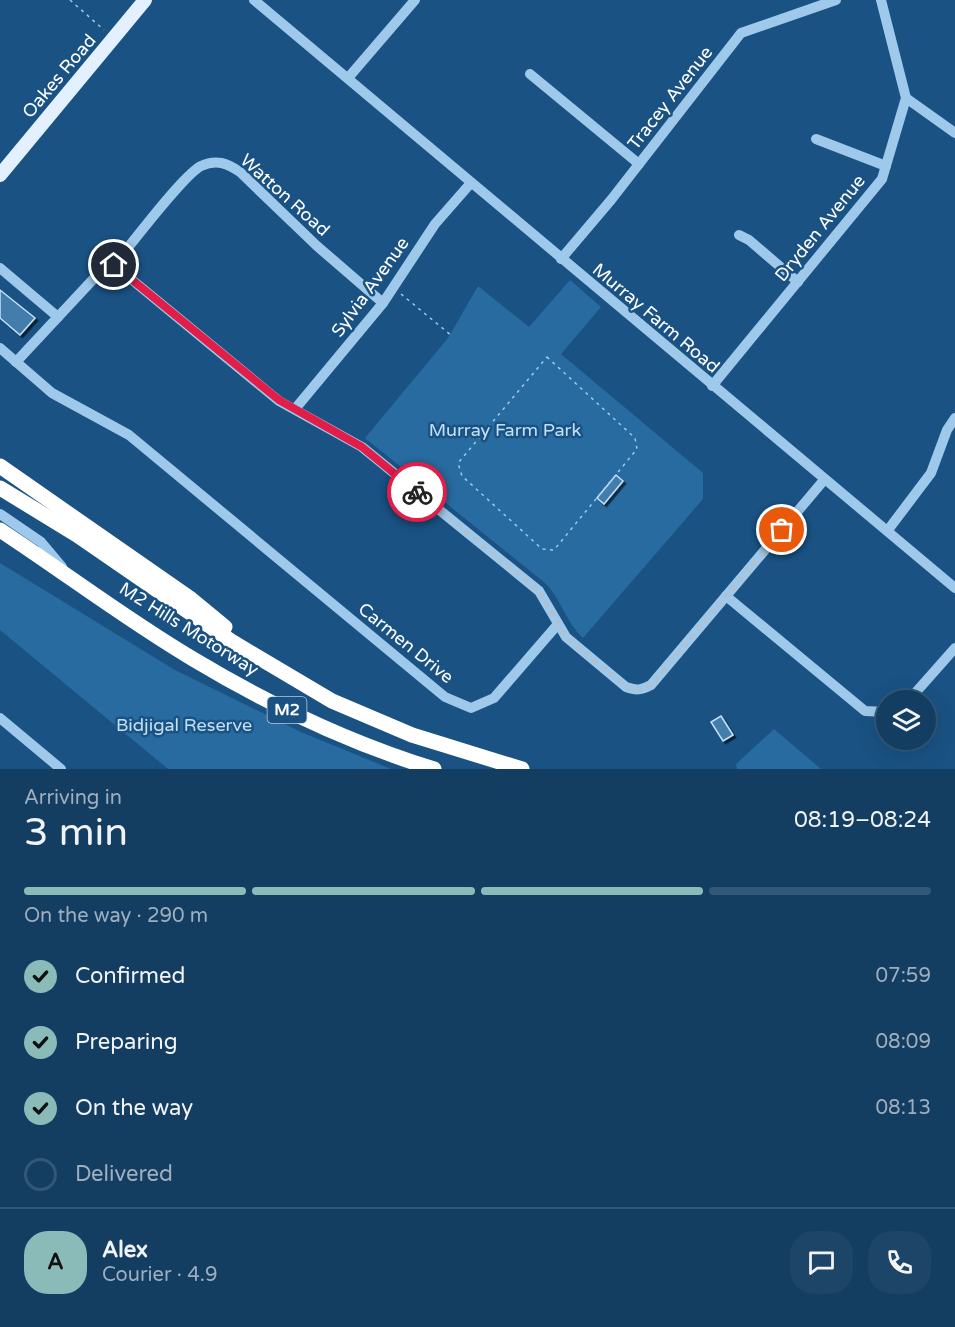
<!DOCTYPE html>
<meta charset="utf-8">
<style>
:root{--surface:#133e62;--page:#1c4568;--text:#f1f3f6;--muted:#9daebe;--line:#325777;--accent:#8bbbb9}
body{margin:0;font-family:"Varela Round",sans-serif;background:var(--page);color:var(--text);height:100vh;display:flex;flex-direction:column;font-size:22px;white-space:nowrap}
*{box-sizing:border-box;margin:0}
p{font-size:20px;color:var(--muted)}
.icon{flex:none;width:33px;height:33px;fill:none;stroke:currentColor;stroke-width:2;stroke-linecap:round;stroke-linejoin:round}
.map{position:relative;height:769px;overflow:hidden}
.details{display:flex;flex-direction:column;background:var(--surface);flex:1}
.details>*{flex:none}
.buttons{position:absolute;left:876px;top:690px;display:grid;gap:12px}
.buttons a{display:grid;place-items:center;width:60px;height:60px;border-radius:50%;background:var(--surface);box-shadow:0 6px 24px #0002,0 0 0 2px var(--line);font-size:30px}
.pin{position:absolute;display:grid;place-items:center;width:51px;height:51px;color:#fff;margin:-26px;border:3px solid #fff;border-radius:50%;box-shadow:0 2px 6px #0007}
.courier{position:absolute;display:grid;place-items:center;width:60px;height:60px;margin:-30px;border:4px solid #e11d48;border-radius:50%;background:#fff;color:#222;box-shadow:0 2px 8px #0007}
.headline em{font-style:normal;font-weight:600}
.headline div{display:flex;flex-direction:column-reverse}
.headline{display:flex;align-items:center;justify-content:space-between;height:102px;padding:0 24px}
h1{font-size:39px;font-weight:600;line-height:45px}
.bar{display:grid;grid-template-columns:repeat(4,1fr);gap:9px 6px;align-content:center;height:72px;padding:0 24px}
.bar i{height:8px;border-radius:4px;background:var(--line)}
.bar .current{background:var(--accent)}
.bar p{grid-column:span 4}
.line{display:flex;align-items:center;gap:15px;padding:0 24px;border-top:2px solid var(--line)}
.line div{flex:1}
.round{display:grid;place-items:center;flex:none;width:63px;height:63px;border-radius:24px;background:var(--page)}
ol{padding:0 24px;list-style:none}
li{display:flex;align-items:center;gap:18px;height:66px}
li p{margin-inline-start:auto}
li .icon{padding:6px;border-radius:50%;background:var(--accent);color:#111;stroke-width:4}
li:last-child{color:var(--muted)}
li i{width:33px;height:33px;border:3px solid var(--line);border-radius:50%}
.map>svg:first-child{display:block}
.green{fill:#286ba0}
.building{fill:#427dac;stroke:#c2e1f8;stroke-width:1.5;filter:url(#shadow)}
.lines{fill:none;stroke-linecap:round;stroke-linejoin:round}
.path{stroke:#9ec9eb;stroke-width:1.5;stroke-dasharray:3 4.5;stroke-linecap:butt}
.minor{stroke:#9ec9eb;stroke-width:10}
.major{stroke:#e2f0ff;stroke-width:14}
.highway{stroke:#fff;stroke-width:15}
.done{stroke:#aec2d4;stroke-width:6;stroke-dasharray:0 10.8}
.route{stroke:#e11d48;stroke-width:8}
.labels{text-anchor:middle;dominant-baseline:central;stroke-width:5;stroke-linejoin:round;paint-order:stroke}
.shield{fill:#195283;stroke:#bacbda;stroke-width:1.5}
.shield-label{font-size:16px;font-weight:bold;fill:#fff}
.street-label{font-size:18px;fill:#fff;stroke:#195283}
.park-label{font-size:18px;fill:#c2e1f8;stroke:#195283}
</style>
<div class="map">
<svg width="955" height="769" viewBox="0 0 955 769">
<defs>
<filter id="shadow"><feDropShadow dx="2.5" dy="2.5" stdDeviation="0" flood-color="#0009"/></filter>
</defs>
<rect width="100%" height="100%" fill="#195283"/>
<g class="green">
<path d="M570,280l31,27 -40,47 142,119v26l-120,139c-17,-16 -22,-39 -38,-55l-180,-145 83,-100 30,-52 51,41z"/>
<polygon points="0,563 175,670 301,732 391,769 168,769 0,630"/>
<polygon points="774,729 821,769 737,769 736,764"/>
</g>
<g class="building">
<polygon points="0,290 35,318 20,335 0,318"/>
<polygon points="616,475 623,481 604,504 597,498"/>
<polygon points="721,716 733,735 723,741 711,722"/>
</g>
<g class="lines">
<g class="path">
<polyline points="70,0 104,30"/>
<polyline points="401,294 452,336"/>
<polygon points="547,357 635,438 637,449 554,550 542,549 462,476 458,463"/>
</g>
<g class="minor">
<polyline points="254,0 955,588"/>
<polyline points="530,74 639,164"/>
<polyline points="348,78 415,0"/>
<polyline points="906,98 955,133"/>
<polyline points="816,139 886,166"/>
<polyline points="739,235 749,240 798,282"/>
<polyline points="561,259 611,200 741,33 836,0"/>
<path d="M114,265l165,136 83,46 177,144 27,46 60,50c11,4 15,3 25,-2l173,-205"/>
<polyline points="0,268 58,317"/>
<polyline points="0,348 52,393 129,435 445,697 471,708 494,698 558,624"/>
<path d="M16,362l83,-89 15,-8c16,-19 69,-90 87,-99 15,-7 26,-3 39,6l77,74 66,57"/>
<polyline points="712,386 882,179 906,98 881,0"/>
<polyline points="295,409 383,303 435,224 470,184"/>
<polyline points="0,514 41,542 62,567"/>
<polyline points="888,530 931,473 947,430 955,418"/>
<polyline points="726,596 865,711 886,712"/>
<polyline points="909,700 955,648"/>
<polyline points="0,718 61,769"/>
</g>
<polyline class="major" points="0,175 145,0"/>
<g class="highway">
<polyline points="0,466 191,599 225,627"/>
<polyline points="0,488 77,535 231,641 332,701 412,735 522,769"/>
<path d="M0,530c64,42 127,90 193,129 75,45 157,84 241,110"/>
</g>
</g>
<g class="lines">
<path class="done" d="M417,492l122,99 27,46 60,50c11,4 15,3 25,-2l131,-155"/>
<polyline class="route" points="114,265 279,400 362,447 417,492"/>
</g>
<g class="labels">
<rect class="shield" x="267.5" y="697" width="39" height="26" rx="4.5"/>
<g class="shield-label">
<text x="287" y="710">M2</text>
</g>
<g class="street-label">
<text transform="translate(59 76) rotate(-50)">Oakes Road</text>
<text transform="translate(670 98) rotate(-52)">Tracey Avenue</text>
<text transform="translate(285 195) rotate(42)">Watton Road</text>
<text transform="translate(820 228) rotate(-51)">Dryden Avenue</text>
<text transform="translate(370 287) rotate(-54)">Sylvia Avenue</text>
<text transform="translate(656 318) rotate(40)">Murray Farm Road</text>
<text transform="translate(189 629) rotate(32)">M2 Hills Motorway</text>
<text transform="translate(406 643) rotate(39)">Carmen Drive</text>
</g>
<g class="park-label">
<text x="505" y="430">Murray Farm Park</text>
<text x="184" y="725">Bidjigal Reserve</text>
</g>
</g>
</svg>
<div class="buttons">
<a><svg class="icon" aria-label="layers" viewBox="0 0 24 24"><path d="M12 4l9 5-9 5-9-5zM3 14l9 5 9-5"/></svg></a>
</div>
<div class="pin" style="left:782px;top:530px;background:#ea580c"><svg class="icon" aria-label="bag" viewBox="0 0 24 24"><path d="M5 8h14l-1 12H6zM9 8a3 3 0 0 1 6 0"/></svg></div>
<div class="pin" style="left:114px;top:265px;background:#1f2937"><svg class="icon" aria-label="home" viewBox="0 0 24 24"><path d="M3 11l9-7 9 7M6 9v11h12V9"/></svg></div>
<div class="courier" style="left:417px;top:492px"><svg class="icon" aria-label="bike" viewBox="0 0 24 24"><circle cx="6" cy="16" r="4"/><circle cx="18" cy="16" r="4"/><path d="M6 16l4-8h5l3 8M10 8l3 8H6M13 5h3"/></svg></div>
</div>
<section class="details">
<div class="headline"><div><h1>3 min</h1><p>Arriving in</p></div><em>08:19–08:24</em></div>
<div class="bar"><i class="current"></i><i class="current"></i><i class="current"></i><i></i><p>On the way · 290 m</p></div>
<ol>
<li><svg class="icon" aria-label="check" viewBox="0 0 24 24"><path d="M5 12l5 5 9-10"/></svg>Confirmed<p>07:59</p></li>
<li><svg class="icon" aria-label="check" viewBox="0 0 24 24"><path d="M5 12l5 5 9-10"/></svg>Preparing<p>08:09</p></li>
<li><svg class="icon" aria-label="check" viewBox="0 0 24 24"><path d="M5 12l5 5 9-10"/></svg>On the way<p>08:13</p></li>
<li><i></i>Delivered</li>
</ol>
<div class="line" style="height:108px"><b class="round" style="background:var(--accent);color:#111">A</b><div><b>Alex</b><p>Courier · 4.9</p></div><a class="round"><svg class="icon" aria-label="chat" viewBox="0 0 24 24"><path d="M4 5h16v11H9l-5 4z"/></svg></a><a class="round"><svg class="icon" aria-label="phone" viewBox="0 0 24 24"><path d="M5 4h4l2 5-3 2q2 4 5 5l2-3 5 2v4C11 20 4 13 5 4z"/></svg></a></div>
</section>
